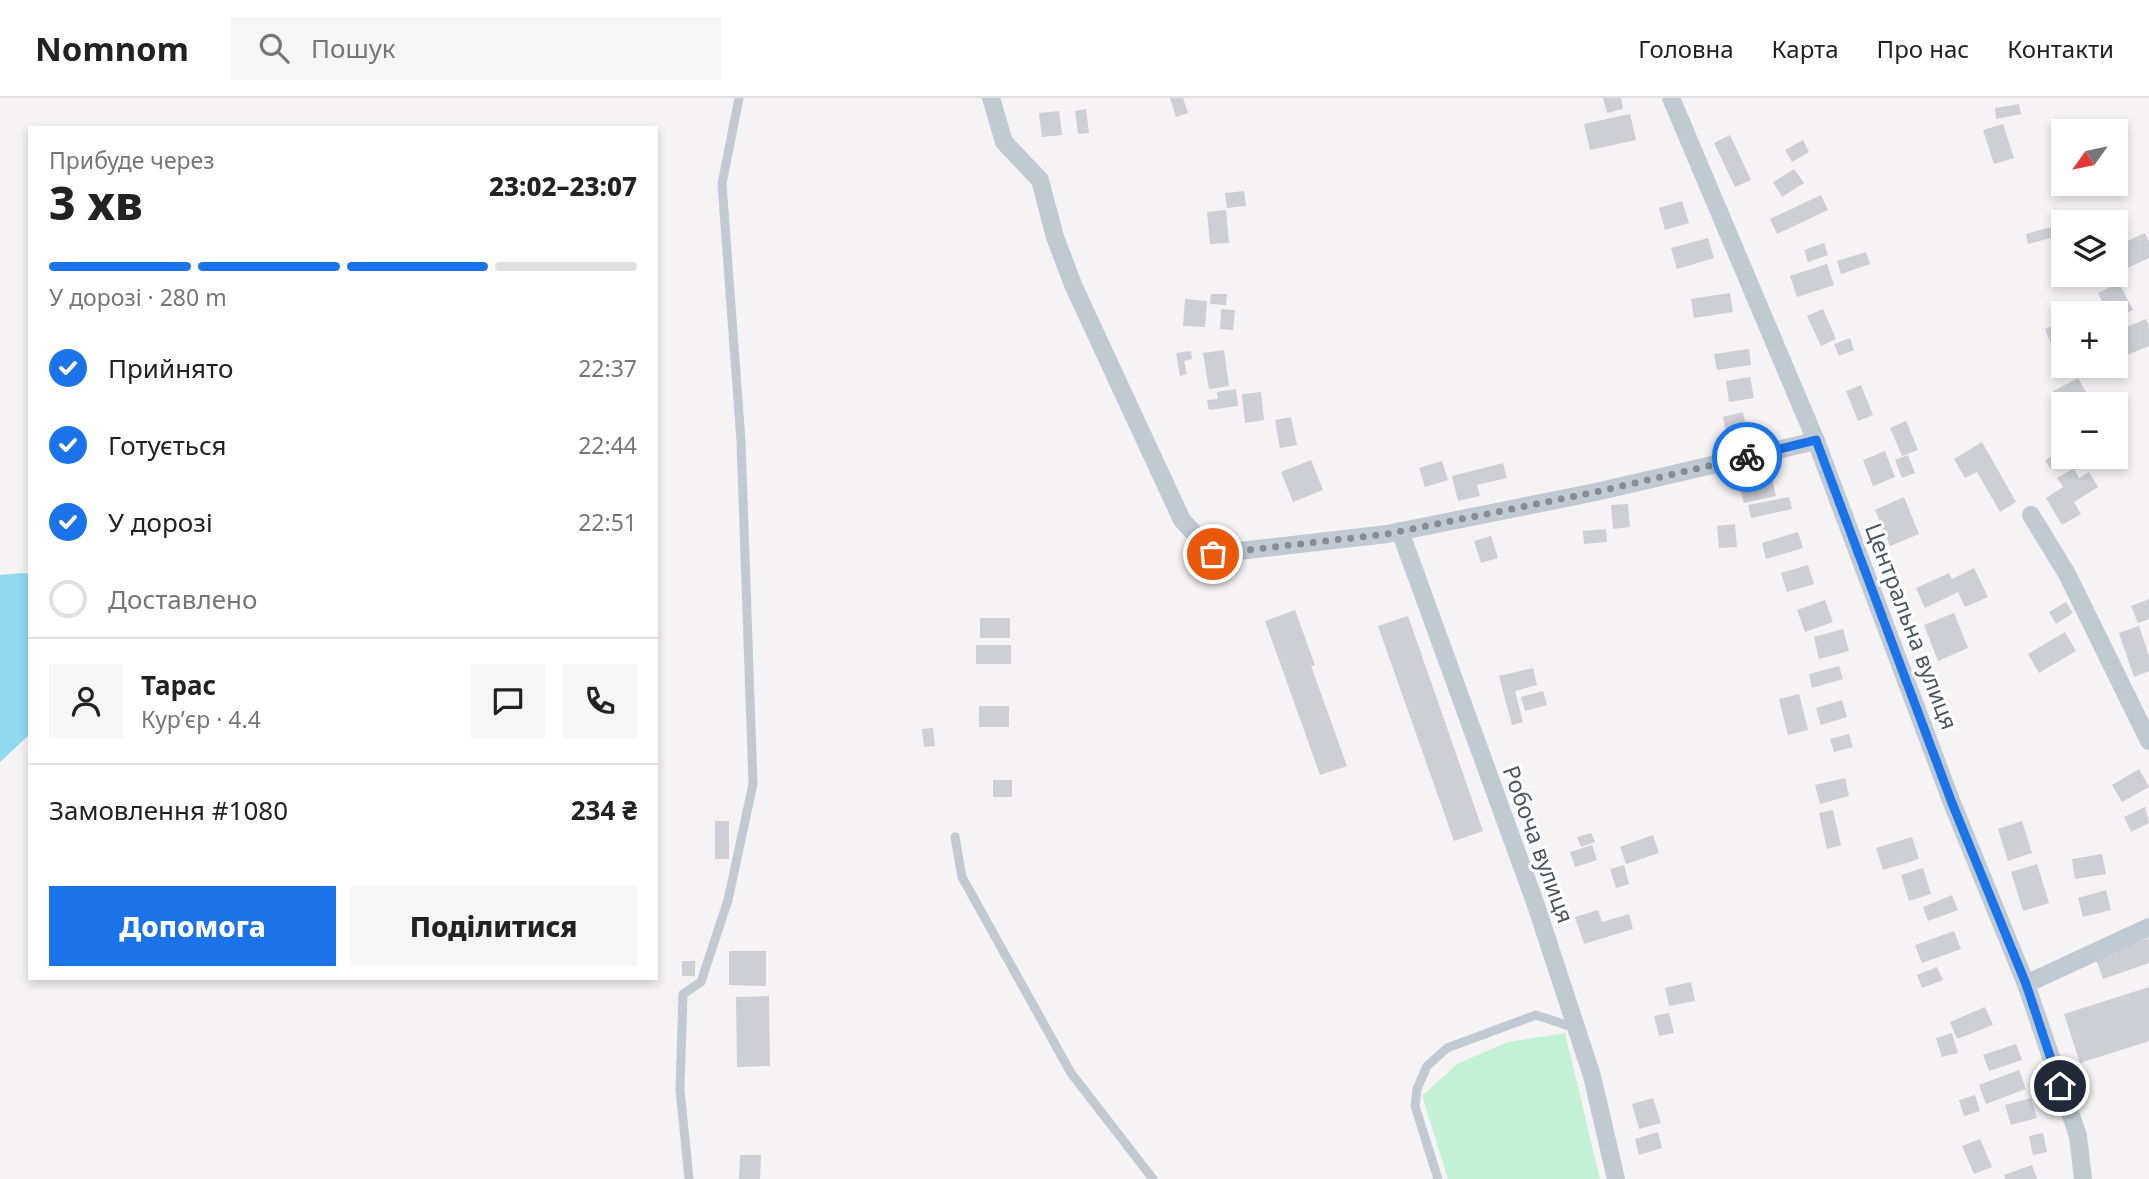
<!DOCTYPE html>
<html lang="uk">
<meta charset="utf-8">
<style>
:root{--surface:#fff;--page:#f6f6f6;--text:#222;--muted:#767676;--line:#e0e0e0;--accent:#1a73e8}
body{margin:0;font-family:"Noto Sans",sans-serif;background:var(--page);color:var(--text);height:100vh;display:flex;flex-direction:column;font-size:26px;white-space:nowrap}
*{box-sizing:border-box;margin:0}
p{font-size:23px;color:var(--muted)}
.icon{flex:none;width:38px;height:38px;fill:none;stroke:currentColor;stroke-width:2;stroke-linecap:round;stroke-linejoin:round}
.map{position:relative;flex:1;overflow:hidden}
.panel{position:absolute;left:28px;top:28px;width:630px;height:854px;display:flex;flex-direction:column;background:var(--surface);border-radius:0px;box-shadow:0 4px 10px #0003}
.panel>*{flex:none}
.needle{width:46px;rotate:237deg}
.controls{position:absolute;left:2051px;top:21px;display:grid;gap:14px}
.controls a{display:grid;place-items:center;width:77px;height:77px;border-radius:0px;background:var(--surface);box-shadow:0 4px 10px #0003;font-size:35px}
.pin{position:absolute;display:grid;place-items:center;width:60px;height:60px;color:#fff;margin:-30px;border:4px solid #fff;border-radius:50%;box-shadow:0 2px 7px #0007}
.courier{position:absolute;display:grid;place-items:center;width:70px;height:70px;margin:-35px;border:5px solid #1a73e8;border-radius:50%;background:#fff;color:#222;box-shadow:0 2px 9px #0007}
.overview em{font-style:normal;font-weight:800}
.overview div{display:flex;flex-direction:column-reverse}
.overview{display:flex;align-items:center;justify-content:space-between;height:119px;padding:0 21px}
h1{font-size:46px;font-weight:800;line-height:52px}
.bar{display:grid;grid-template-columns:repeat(4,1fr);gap:10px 7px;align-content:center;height:84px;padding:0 21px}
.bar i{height:9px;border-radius:5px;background:var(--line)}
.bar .current{background:var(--accent)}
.bar p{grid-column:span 4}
.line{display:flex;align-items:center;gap:18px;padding:0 21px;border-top:2px solid var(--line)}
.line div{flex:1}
.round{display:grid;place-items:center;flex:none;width:74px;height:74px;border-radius:0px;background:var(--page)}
ol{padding:0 21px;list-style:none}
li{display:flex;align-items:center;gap:21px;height:77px}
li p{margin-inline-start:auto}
li .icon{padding:7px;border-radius:50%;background:var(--accent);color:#fff;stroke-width:4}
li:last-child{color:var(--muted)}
li i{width:38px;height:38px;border:4px solid var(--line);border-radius:50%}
.primary-button{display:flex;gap:14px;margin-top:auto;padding:14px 21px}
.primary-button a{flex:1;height:80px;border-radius:0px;background:var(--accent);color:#fff;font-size:28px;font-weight:800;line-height:80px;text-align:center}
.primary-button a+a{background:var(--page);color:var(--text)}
header{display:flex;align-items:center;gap:42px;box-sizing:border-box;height:98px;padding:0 35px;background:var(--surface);border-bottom:2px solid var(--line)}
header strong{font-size:33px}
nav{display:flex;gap:38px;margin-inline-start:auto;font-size:24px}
.search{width:490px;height:63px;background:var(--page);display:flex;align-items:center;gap:18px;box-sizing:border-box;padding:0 24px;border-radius:0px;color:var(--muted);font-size:26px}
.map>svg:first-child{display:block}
.green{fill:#c3f1d5}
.water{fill:#90daee}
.building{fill:#cdcfd5}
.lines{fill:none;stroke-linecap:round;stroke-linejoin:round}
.service{stroke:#c1cad2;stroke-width:9}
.minor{stroke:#c1cad2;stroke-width:18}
.done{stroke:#868d94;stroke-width:7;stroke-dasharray:0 12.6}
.route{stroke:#1a73e8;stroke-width:9}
.labels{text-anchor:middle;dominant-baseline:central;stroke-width:6;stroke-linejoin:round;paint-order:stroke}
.street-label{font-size:23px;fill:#4a5661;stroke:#fff}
</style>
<header>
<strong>Nomnom</strong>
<div class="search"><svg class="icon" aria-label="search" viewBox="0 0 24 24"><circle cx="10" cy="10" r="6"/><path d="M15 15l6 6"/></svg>Пошук</div>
<nav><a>Головна</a><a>Карта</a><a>Про нас</a><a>Контакти</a></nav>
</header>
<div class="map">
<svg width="2149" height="1081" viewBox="0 0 2149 1081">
<rect width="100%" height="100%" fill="#f5f3f3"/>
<polygon class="green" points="1565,935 1600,1081 1448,1081 1422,998 1457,966 1508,944"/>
<polygon class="water" points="22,475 30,476 30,636 0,664 0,477"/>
<g class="building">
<polygon points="1170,0 1183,0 1188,15 1176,19"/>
<polygon points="1603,0 1621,0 1623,11 1607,15"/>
<polygon points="2019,6 2021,16 1996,21 1995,10"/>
<polygon points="1086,11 1089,35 1078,36 1075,13"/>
<polygon points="1059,13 1062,37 1042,39 1039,15"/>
<polygon points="1630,16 1636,42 1590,52 1584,26"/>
<polygon points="2003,26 2014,60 1994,66 1983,32"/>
<polygon points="1730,37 1751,82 1735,89 1714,45"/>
<polygon points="1803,42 1809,54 1792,64 1785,52"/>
<polygon points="1794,71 1804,85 1782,99 1773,84"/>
<polygon points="1244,93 1246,108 1227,110 1225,95"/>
<polygon points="1821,97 1828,112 1777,136 1770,121"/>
<polygon points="1682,103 1689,125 1665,132 1659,110"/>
<polygon points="1226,112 1229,145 1210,146 1207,114"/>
<polygon points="2055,128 2058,138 2028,146 2026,136"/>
<polygon points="2145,135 2149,144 2149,160 2125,171 2116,148"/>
<polygon points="1708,140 1714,160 1677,171 1671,150"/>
<polygon points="1824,145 1828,157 1808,164 1804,152"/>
<polygon points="1866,154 1870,166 1841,176 1837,163"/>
<polygon points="1827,166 1834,187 1797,199 1790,178"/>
<polygon points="2119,185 2133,212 2116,220 2116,215 2108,215 2098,195"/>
<polygon points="1730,195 1733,214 1694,220 1691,201"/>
<polygon points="1211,196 1227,196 1226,207 1210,206"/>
<polygon points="1185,201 1207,203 1205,229 1183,228"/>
<polygon points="1221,211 1235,212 1233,232 1220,231"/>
<polygon points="1823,211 1836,241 1821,248 1807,218"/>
<polygon points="2146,221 2149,228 2149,248 2127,257 2117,233"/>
<polygon points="2063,224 2063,264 2059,266 2045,231"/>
<polygon points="1850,240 1854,252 1839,258 1834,246"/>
<polygon points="1749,251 1751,267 1717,272 1714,256"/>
<polygon points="1224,252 1229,288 1209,291 1203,255"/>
<polygon points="1191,253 1192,261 1184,263 1187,276 1180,278 1176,255"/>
<polygon points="1750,279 1754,300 1729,304 1726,283"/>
<polygon points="2078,280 2090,301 2080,306 2063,306 2063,311 2053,293"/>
<polygon points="1861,287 1873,317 1858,323 1846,293"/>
<polygon points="1236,291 1238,308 1209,312 1207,302 1218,301 1217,294"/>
<polygon points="1261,294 1264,322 1245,325 1242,296"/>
<polygon points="1743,314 1749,343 1729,347 1723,319"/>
<polygon points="1291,319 1297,347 1280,350 1275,322"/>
<polygon points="1906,323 1918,352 1902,358 1890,330"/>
<polygon points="1982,344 2016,404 2000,414 1977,374 1965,380 1954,361"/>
<polygon points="1885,353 1895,379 1873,388 1863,362"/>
<polygon points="2055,355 2061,364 2051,371 2045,363"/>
<polygon points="1908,357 1915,375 1902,380 1895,362"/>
<polygon points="1311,362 1323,392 1293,404 1281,374"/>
<polygon points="1442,363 1448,382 1425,389 1419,370"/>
<polygon points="1503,365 1507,380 1477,387 1480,398 1458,403 1452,378"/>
<polygon points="2074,370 2079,380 2089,374 2098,389 2074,404 2081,416 2062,427 2046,400 2063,389 2057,380"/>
<polygon points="1772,380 1776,398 1744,405 1739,388"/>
<polygon points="1789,399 1792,411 1751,420 1748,407"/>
<polygon points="1904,399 1919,436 1890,448 1875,412"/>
<polygon points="1628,406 1630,429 1613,431 1611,407"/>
<polygon points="1735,426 1737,449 1719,450 1717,428"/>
<polygon points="1606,431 1607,444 1584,446 1583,433"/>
<polygon points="1798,434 1803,450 1766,461 1762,445"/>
<polygon points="1491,438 1498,460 1481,465 1474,443"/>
<polygon points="1808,467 1814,486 1787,494 1781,475"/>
<polygon points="1974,470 1988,499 1965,509 1958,494 1925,510 1916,490 1949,475 1952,481"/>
<polygon points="2149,501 2149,521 2138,525 2131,508"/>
<polygon points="1825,502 1833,524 1805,534 1797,512"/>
<polygon points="2066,504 2073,515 2056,526 2049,514"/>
<polygon points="1295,512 1315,567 1311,568 1347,668 1320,677 1265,523"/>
<polygon points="1954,515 1968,550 1938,563 1924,527"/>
<polygon points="1408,518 1483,733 1454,743 1378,528"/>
<rect x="980" y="520" width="30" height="20"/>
<polygon points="2139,528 2149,558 2149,573 2134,579 2119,535"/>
<polygon points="1843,531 1849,553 1819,561 1814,539"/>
<polygon points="2065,534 2076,553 2039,575 2028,556"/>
<rect x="976" y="547" width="35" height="19"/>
<polygon points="1839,568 1843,581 1812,590 1809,576"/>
<polygon points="1533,570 1537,587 1515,593 1523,624 1512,627 1499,578"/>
<polygon points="1543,593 1547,607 1525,613 1521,599"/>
<polygon points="1799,596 1808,632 1788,637 1779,601"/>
<polygon points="1842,602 1847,619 1821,627 1816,610"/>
<rect x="979" y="608" width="30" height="21"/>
<polygon points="933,630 935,648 924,649 922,631"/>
<polygon points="1849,636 1853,649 1834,654 1830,641"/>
<polygon points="2139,671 2149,689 2122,704 2112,687"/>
<polygon points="1845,680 1849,698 1820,706 1815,687"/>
<rect x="993" y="682" width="19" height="17"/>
<polygon points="2145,709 2149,725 2131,734 2124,719"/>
<polygon points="1833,712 1841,747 1827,751 1819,715"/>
<rect x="715" y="723" width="14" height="38"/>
<polygon points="2022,723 2032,755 2008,763 1998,731"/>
<polygon points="1591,735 1595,744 1581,749 1577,739"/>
<polygon points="1653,737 1659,755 1626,766 1620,749"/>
<polygon points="1912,739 1919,761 1883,772 1876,750"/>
<polygon points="1592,747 1597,762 1575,769 1570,754"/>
<polygon points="2102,756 2106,776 2075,781 2072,761"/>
<polygon points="2037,766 2049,805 2023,813 2011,774"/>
<polygon points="1624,767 1629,786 1616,790 1610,771"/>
<polygon points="1923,770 1931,796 1909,803 1901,777"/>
<polygon points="2106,792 2111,812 2083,819 2078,800"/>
<polygon points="1952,797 1958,812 1928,823 1923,809"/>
<polygon points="1598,812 1602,824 1629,816 1633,831 1584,846 1575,819"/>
<polygon points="1954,833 1961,851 1922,865 1915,847"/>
<polygon points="2149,840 2149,865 2103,881 2095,858"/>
<polygon points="729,853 766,853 766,888 729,887"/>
<rect x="682" y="863" width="13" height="15"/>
<polygon points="1937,869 1943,882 1922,890 1917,877"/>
<polygon points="1691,884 1695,903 1669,908 1665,890"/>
<polygon points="2149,889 2149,943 2080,965 2064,916"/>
<polygon points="769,898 770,968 737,969 736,899"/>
<polygon points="1985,909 1993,927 1957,941 1950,924"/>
<polygon points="1669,915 1674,935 1659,938 1654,918"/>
<polygon points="1952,935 1958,955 1942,959 1936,940"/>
<polygon points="2016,946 2022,962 1989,973 1983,957"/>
<polygon points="2019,972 2026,991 1986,1006 1979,987"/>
<polygon points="1975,997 1980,1013 1964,1018 1959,1002"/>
<polygon points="1653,1000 1661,1025 1639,1031 1632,1006"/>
<polygon points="2031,1000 2037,1020 2011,1027 2005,1007"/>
<polygon points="1658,1034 1662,1050 1639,1057 1635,1041"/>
<polygon points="2043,1035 2047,1054 2033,1057 2029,1038"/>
<polygon points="1980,1041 1992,1069 1974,1076 1962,1048"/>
<polygon points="740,1057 761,1057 760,1081 739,1081"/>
<polygon points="2032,1067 2037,1081 2005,1081 2004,1077"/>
</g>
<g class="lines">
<g class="service">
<polyline points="955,739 962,779 1071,975 1153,1081"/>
<polyline points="689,1081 680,992 683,896 701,884 728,802 753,686 741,343 722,86 739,0"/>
<polyline points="1438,1081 1415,1008 1417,991 1427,968 1447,950 1536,917 1575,930"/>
</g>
<g class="minor">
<polyline points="991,0 1004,44 1040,82 1055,139 1074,189 1182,422 1213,456 1387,436 1596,394 1816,343"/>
<polyline points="1671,0 1816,343 1952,705 2026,886 2078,1038 2083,1081"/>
<polyline points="2031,417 2067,476 2149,643"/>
<polyline points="1400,433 1536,807 1592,978 1616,1081"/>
<polyline points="2026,886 2149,829"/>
</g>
</g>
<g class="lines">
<polyline class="done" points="1213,456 1387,436 1596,394 1747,359"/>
<polyline class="route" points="1747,359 1816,342 1952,705 2026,886 2060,988"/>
</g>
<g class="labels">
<g class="street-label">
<text transform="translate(1912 528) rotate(69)">Центральна вулиця</text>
<text transform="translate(1539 746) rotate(70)">Робоча вулиця</text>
</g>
</g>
</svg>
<div class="controls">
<a><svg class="needle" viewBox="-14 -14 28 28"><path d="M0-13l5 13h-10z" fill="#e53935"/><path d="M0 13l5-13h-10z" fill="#767676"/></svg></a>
<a><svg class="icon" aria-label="layers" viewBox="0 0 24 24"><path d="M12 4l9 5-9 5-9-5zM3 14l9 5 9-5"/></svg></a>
<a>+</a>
<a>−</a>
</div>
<div class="pin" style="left:1213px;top:456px;background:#ea580c"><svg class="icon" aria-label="bag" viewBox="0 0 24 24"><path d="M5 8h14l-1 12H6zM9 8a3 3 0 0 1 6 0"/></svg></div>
<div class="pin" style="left:2060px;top:988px;background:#1f2937"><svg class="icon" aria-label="home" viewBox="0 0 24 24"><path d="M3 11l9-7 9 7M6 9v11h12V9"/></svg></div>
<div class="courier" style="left:1747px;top:359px"><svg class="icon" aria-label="bike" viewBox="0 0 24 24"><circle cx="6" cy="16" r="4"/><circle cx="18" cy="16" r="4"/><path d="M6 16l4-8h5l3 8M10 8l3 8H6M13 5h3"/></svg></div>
<section class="panel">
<div class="overview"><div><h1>3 хв</h1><p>Прибуде через</p></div><em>23:02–23:07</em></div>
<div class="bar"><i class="current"></i><i class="current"></i><i class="current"></i><i></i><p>У дорозі · 280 m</p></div>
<ol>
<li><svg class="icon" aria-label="check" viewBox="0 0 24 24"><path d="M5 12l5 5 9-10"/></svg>Прийнято<p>22:37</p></li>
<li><svg class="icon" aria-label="check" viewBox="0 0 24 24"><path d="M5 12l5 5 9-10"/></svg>Готується<p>22:44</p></li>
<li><svg class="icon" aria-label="check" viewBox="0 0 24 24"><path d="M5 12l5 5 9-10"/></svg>У дорозі<p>22:51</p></li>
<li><i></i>Доставлено</li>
</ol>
<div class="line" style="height:126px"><a class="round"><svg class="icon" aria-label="person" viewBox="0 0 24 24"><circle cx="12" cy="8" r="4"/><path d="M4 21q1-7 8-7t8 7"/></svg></a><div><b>Тарас</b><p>Кур’єр · 4.4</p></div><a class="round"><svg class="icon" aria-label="chat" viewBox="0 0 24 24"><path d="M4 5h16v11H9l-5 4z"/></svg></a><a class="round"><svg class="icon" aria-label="phone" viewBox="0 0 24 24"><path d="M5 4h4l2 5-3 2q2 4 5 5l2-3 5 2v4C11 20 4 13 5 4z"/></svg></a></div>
<div class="line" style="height:91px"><div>Замовлення #1080</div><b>234 ₴</b></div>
<div class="primary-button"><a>Допомога</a><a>Поділитися</a></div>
</section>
</div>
